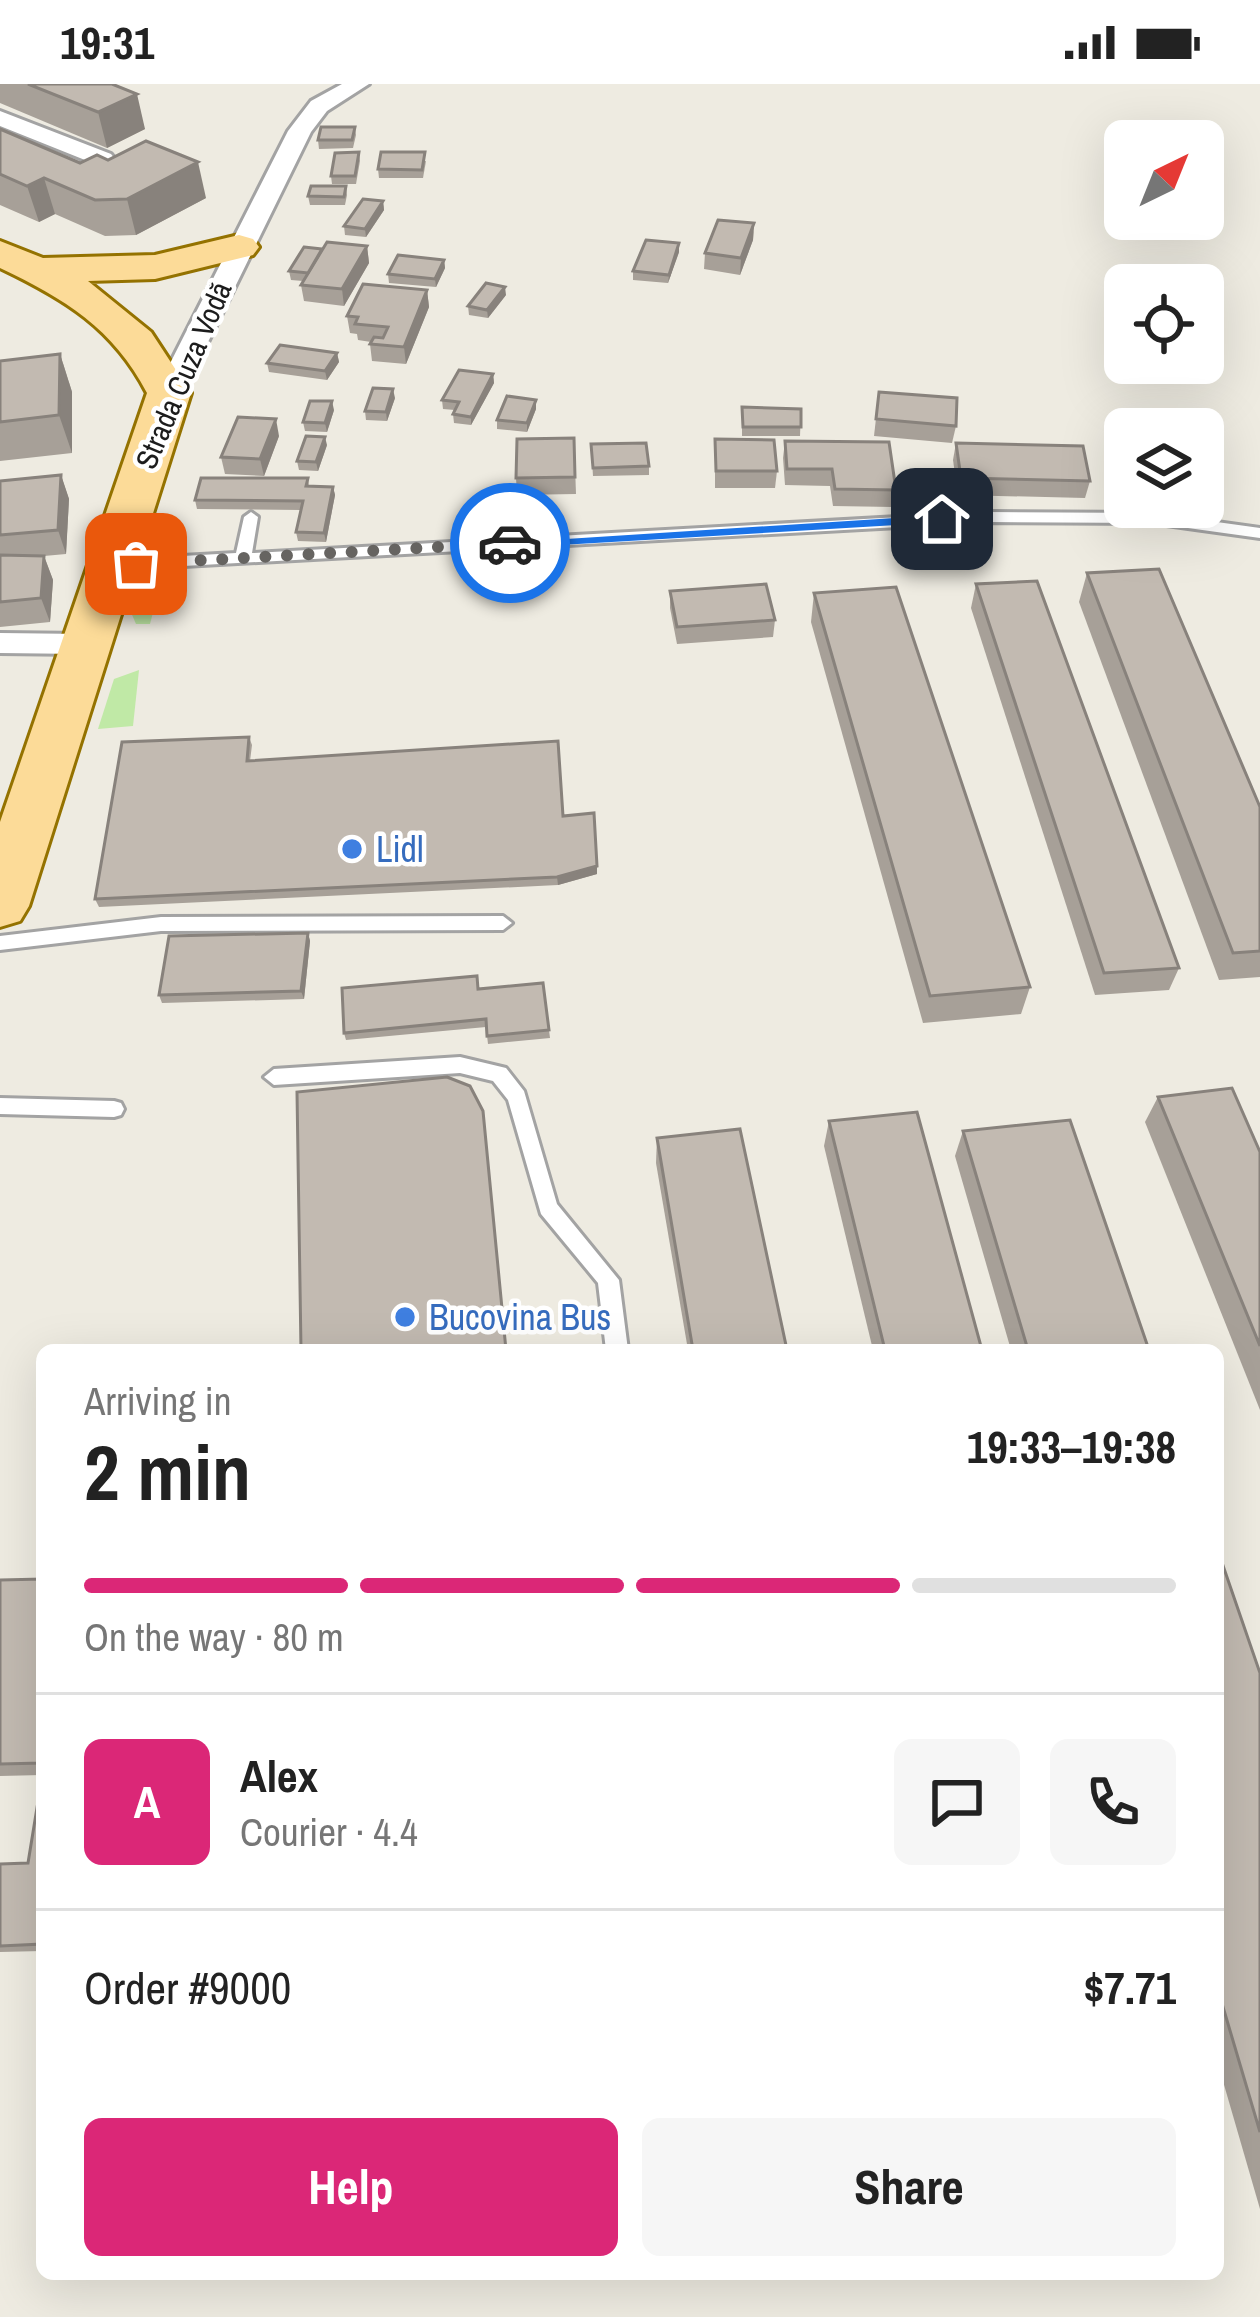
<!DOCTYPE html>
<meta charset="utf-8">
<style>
:root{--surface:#fff;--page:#f6f6f6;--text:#222;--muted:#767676;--line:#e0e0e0;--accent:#db2777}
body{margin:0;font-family:"Archivo Narrow",sans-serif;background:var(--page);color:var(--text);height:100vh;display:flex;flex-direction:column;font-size:45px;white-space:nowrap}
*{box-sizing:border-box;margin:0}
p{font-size:39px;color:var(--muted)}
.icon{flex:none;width:66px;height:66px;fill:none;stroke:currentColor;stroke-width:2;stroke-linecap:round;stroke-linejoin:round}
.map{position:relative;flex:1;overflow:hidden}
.sheet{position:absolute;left:36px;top:1260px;width:1188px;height:936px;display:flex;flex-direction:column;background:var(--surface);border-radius:18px;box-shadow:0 12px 48px #0002}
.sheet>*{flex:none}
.needle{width:78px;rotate:43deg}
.fabs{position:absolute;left:1104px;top:36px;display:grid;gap:24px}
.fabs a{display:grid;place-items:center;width:120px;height:120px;border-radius:18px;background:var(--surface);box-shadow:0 12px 48px #0002;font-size:60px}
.pin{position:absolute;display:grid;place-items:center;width:102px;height:102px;color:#fff;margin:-51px;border-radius:24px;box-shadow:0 6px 18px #0006}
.courier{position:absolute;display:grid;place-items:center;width:120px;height:120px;margin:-60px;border:9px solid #1a73e8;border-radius:50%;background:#fff;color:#222;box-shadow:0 3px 15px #0007}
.head em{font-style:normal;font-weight:700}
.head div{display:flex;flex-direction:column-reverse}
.head{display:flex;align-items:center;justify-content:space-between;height:204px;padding:0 48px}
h1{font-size:78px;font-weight:700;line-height:90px}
.bar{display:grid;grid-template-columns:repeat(4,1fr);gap:18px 12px;align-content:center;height:144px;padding:0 48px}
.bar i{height:15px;border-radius:9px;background:var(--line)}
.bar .current{background:var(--accent)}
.bar p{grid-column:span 4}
.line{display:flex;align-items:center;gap:30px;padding:0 48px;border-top:3px solid var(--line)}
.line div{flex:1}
.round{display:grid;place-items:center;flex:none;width:126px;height:126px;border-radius:18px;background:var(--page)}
.action{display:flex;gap:24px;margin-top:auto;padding:24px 48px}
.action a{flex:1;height:138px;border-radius:18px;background:var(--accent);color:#fff;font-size:48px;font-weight:700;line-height:138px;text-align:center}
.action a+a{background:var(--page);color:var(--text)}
.status{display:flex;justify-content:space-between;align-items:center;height:84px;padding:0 60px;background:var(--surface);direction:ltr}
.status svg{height:33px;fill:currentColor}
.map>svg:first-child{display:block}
.grass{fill:#c0e9a6}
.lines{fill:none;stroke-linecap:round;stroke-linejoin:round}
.lane-casing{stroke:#a3a3a3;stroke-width:6}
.street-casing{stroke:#a3a3a3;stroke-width:6}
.primary-casing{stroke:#947200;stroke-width:6}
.lane{fill:#fff;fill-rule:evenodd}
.street{fill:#fff;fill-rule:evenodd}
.primary{fill:#fcdb98;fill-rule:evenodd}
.wall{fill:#a7a098}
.shaded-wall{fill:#88827c}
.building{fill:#c2bab1;stroke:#88827c;stroke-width:3}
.route{fill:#1a73e8}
.done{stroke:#666461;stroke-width:12;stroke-dasharray:0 21.6}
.shop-dot{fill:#3f7fe0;stroke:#fff;stroke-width:4.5}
.labels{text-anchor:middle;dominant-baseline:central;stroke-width:9;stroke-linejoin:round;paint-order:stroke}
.far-street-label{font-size:30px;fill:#1c1c1c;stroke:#fff}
.shop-label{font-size:36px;fill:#366cbe;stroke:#fff;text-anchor:start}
</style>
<div class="status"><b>19:31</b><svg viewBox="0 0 49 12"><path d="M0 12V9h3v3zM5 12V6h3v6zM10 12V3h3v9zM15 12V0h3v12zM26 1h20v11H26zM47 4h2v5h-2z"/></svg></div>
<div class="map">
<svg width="1260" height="2233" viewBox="0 0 1260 2233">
<rect width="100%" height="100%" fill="#eeebe1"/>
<g class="grass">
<polygon points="166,478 150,540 136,540 127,519 137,480"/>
<polygon points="139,586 133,642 98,645 114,595"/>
</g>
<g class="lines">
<defs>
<g id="lane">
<polygon points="251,428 258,433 252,469 989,428 1152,429 1260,444 1260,454 1152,439 989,438 111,486 103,481 111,476 236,469 244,433"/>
<polygon points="503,832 512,839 503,846 161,847 0,866 0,852 161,833"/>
<polygon points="460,973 506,984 524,1007 557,1120 619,1196 628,1266 606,1266 598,1199 541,1130 508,1016 493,997 460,989 274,1001 264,993 274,985"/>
<polygon points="0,1014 114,1017 121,1019 124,1025 121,1031 114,1033 0,1030"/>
</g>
<g id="street">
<polygon points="342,0 369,0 327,27 311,48 183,309 179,315 159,315 155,309 288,47 311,17"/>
<polygon points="0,27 111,70 115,75 95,80 0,42"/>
<polygon points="0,549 83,550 99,560 83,570 0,569"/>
</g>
<path id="primary" d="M239,151l14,4 6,8 -6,8 -98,24 -67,2 63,51 40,61 -162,513 -9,15 -20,6v-105l147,-429c-34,-65 -82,-94 -147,-125v-27l43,17 112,-3z"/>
</defs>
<use href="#lane" class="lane-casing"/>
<use href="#street" class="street-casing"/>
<use href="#primary" class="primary-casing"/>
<use href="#lane" class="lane"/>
<use href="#street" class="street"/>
<use href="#primary" class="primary"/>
</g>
<g class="wall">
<polygon points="0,0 112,0 145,45 107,64 0,19"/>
<polygon points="355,43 356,51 353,64 319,65 318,56"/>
<polygon points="0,45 80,79 206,114 136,151 105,152 55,130 39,138 0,121"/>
<polygon points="359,68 360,77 356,100 332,100 331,92"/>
<polygon points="426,77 423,94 379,94 378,85"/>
<polygon points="346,102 347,111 345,121 310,121 308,112"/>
<polygon points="383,117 384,126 366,153 345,151 344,142"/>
<polygon points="754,139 753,156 740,191 704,185 705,169"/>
<polygon points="679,159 679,168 668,199 633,196 633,187"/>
<polygon points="367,162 369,179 344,222 304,217 301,201 303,197 291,196 289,187 322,165"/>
<polygon points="444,176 445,184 436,203 389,199 388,190"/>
<polygon points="427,206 429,223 406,280 372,277 370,260 371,258 358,256 357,250 350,249 347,232"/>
<polygon points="506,211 488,234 469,231 468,222"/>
<polygon points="337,269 339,278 327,296 269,288 267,279"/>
<polygon points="60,270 72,308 72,369 0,377 0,277"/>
<polygon points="493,290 494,299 471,341 454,339 453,330 455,326 443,325 442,316"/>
<polygon points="879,308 956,342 952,359 874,352"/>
<polygon points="395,314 387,337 366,336 365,327"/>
<polygon points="536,316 536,325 527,348 497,345 497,336"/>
<polygon points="742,323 801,325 800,352 742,352"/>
<polygon points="334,326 327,348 305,347 303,338"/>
<polygon points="279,352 264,392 225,390 221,373"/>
<polygon points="574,354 576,410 517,411 516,394"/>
<polygon points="715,355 777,387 775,404 715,404"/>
<polygon points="785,357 896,406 893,423 833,422 830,402 785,401 783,374"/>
<polygon points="956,359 1090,397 1085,414 958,411 953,376"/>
<polygon points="591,360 649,382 649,391 593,392"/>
<polygon points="327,361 318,387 299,386 297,377"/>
<polygon points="61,391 69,415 66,470 44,472 53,496 50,538 0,543 0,397"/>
<polygon points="308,394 309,402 333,403 335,411 326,458 298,457 296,448 301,426 197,425 195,416"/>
<polygon points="1087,489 1260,723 1260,893 1219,896 1079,518"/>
<polygon points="976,500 1179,884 1169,906 1095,911 971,524"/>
<polygon points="670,507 775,536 773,553 677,560 670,524"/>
<polygon points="814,509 1030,903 1021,930 923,939 811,538"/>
<polygon points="249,653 252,661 250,677 563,732 597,790 558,801 99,823 95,815"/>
<polygon points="308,849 310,857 304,915 162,919 159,911"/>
<polygon points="543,899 550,954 488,960 486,943 346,956 344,949 478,905"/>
<polygon points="1158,1013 1260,1068 1260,1326 1145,1038"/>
<polygon points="829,1037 982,1266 873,1266 824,1062"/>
<polygon points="963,1047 1149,1266 1011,1266 955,1072"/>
<polygon points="657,1054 787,1266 688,1266 656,1079"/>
<polygon points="1218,1467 1260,1589 1260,2125 1218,1980"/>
<polygon points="42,1495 42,1691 0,1692 0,1496"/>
<polygon points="42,1693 42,1867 0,1868 0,1780 28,1779"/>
</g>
<g class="shaded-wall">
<polygon points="137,10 145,45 107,64 98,28"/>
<polygon points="198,78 206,114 136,151 127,115"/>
<polygon points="44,94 55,130 39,138 27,102"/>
<polygon points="383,117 384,126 366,153 365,145"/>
<polygon points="754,139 753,156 740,191 741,174"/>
<polygon points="679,159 679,168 668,199 669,191"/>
<polygon points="367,162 369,179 344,222 342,205"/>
<polygon points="444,176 445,184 436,203 435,195"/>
<polygon points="505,203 506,211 488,234 487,226"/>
<polygon points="427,206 429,223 406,280 404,263"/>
<polygon points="337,269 339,278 327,296 325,287"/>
<polygon points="60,270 72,308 72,369 59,331"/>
<polygon points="493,290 494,299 471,341 471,333"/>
<polygon points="393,305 395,314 387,337 386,328"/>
<polygon points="536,316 536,325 527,348 527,339"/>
<polygon points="332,317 334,326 327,348 325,339"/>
<polygon points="276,335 279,352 264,392 260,375"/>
<polygon points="325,353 327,361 318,387 316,378"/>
<polygon points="61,391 69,415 66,470 58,446"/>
<polygon points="333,403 335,411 326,458 324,449"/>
<polygon points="44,472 53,496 50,538 41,514"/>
<polygon points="597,782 597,790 558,801 557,793"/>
<polygon points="308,849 310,857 304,915 301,907"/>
</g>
<g class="building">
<polygon points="28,0 112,0 137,10 98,28"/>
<polygon points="321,43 355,43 352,56 318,56"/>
<polygon points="0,45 80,79 97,71 108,76 146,57 198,78 127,115 95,116 44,94 27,102 0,90"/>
<polygon points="359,68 355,92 331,92 335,69"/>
<polygon points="381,68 425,68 422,86 378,85"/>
<polygon points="311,102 346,102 344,113 308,112"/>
<polygon points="363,115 383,117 365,145 344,142"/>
<polygon points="718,136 754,139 741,174 705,169"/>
<polygon points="646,156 679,159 669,191 633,187"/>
<polygon points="327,158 367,162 342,205 301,201"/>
<polygon points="304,163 322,165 308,189 289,187"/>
<polygon points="398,171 444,176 435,195 388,190"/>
<polygon points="486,199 505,203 487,226 468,222"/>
<polygon points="363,200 427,206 404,263 370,260 374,253 383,254 388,243 355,240 358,233 347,232"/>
<polygon points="280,261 337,269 325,287 267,279"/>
<polygon points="60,270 59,331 0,338 0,277"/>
<polygon points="459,286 493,290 471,333 453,330 459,318 442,316"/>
<polygon points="373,304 393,305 386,328 365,327"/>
<polygon points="879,308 957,314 956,342 876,335"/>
<polygon points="507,312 536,316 527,339 497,336"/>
<polygon points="310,317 332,317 325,339 303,338"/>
<polygon points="742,323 801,325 801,343 743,343"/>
<polygon points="238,333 276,335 260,375 221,373"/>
<polygon points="306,352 325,353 316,378 297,377"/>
<polygon points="574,354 575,393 516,394 517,355"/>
<polygon points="715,355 774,356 777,387 716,387"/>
<polygon points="785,357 889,358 896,406 835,405 832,385 787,385"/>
<polygon points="646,359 649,382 593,384 591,360"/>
<polygon points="956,359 1083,362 1090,397 961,394"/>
<polygon points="61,391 58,446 0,451 0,397"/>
<polygon points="201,394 308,394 306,402 333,403 324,449 296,448 303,417 195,416"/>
<polygon points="0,471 44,472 41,514 0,518"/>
<polygon points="1159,485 1260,723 1260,867 1233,869 1087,489"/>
<polygon points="1037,497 1179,884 1104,889 976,500"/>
<polygon points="766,500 775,536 677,543 670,507"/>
<polygon points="896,503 1030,903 930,912 814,509"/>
<polygon points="249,653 247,677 558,657 563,732 594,729 597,782 557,793 95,815 122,658"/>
<polygon points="308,849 301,907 159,911 169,852"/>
<polygon points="477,892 478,905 543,899 549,946 487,952 486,935 344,949 342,904"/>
<polygon points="447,993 470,1002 483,1027 506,1266 301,1266 297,1008"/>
<polygon points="1232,1004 1260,1068 1260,1262 1158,1013"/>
<polygon points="917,1028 982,1266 885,1266 829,1037"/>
<polygon points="1070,1036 1149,1266 1028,1266 963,1047"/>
<polygon points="740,1045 787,1266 693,1266 657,1054"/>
<polygon points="1218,1467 1260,1589 1260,2048 1218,1906"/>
<polygon points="42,1495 42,1679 0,1680 0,1496"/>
<polygon points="42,1693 42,1860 0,1862 0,1780 28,1779"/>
</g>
<polygon class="route" points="942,431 947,438 510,464 503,459"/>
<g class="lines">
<polyline class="done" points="136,480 510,459"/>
</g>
<g class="shop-dot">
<circle cx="352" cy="765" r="12"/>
<circle cx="405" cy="1233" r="12"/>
</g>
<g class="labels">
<g class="far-street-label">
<text transform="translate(183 291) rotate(-67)">Strada Cuza Vodă</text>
</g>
<g class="shop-label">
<text x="376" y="765">Lidl</text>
<text x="429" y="1233">Bucovina Bus</text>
</g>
</g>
</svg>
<div class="fabs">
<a><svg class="needle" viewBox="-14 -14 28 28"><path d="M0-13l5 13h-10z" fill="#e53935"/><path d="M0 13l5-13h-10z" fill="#767676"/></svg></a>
<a><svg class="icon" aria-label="locate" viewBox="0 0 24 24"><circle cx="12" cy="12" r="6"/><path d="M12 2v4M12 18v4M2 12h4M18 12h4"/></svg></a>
<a><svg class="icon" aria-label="layers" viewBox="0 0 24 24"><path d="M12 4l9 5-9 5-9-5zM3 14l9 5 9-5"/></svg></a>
</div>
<div class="pin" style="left:136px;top:480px;background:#ea580c"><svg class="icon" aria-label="bag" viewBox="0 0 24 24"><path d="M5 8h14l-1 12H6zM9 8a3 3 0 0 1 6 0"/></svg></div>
<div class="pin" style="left:942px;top:435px;background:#1f2937"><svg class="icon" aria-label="home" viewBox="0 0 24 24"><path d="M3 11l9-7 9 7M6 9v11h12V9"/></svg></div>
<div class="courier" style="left:510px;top:459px"><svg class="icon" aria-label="car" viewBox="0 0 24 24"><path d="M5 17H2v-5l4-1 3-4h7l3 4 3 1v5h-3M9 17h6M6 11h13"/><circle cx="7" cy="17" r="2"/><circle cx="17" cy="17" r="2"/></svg></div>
<section class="sheet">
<div class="head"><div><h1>2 min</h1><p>Arriving in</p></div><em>19:33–19:38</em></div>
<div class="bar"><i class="current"></i><i class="current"></i><i class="current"></i><i></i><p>On the way · 80 m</p></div>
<div class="line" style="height:216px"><b class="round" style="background:var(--accent);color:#fff">A</b><div><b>Alex</b><p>Courier · 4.4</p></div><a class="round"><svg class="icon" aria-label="chat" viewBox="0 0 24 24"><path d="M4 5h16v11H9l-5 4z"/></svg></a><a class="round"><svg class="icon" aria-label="phone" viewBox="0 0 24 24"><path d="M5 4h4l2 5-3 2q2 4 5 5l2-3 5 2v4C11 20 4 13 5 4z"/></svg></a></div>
<div class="line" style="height:156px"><div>Order #9000</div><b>$7.71</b></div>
<div class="action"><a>Help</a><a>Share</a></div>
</section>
</div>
